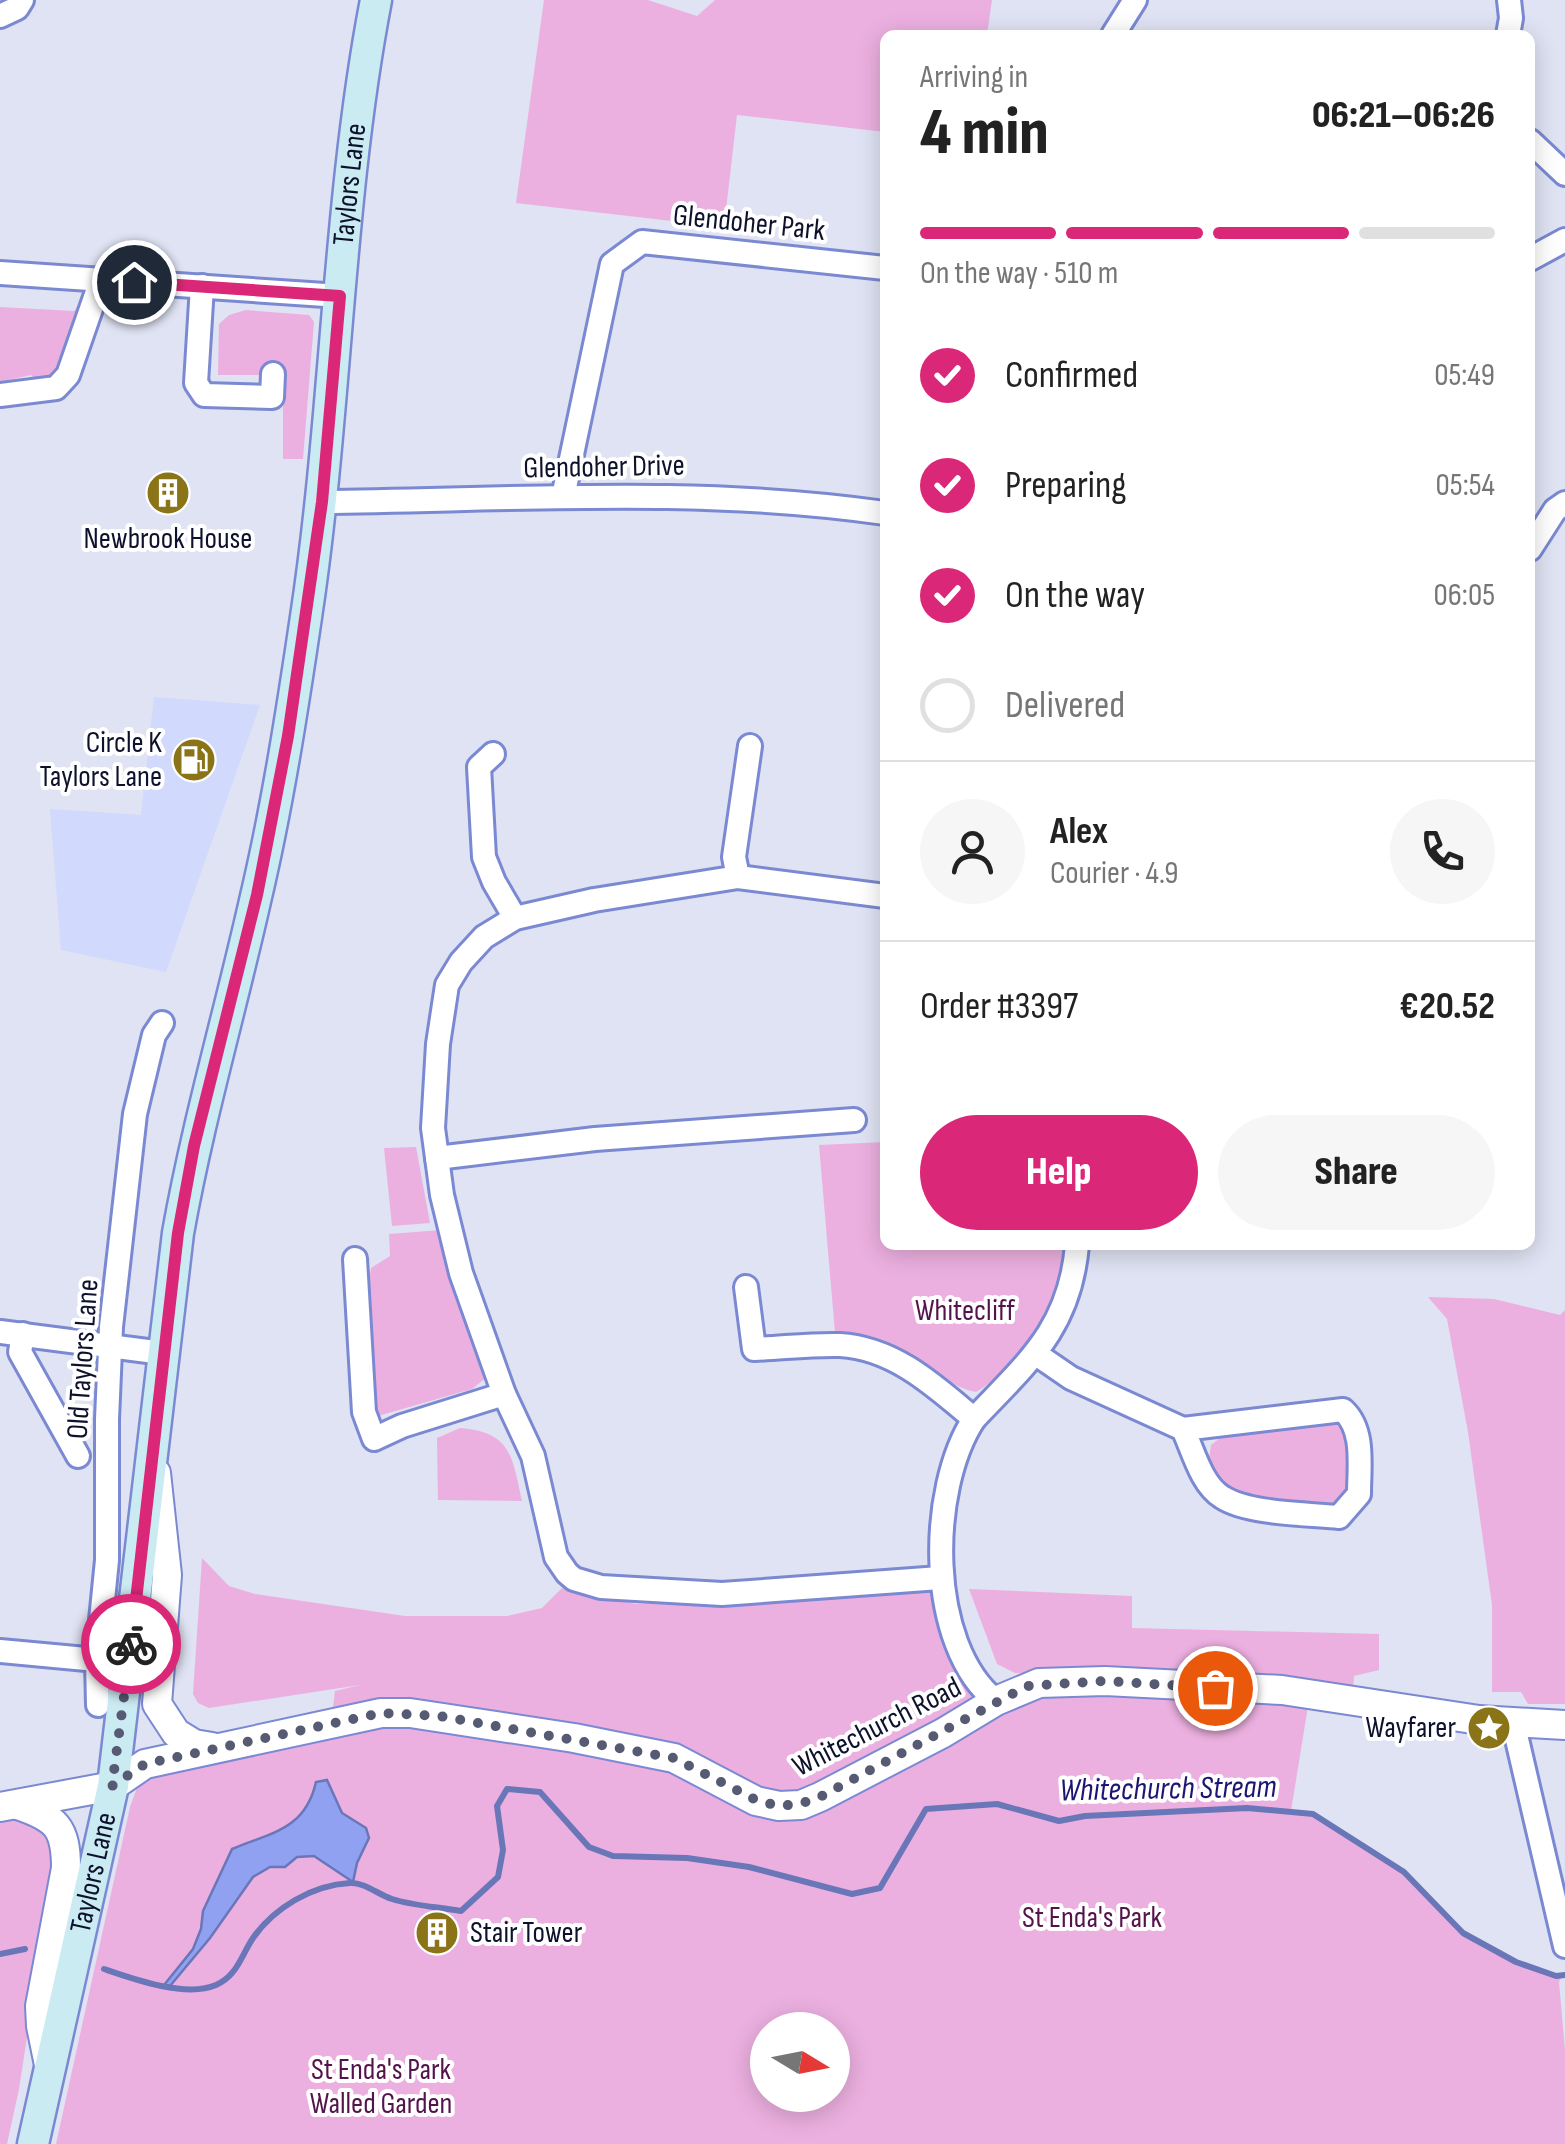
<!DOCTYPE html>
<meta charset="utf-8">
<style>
:root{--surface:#fff;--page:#f6f6f6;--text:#222;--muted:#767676;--line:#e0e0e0;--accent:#db2777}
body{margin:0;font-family:"Sofia Sans Condensed",sans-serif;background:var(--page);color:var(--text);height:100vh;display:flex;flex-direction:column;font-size:38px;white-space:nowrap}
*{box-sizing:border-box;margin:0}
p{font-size:32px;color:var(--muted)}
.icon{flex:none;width:55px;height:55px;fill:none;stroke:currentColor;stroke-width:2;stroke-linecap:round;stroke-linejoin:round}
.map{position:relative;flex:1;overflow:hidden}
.sheet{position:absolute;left:880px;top:30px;width:655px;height:1220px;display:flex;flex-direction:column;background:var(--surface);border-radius:15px;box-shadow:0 5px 25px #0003}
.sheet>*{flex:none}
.needle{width:65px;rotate:100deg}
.buttons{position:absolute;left:750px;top:2012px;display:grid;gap:20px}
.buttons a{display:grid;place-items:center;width:100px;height:100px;border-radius:50%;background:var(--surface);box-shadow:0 5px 25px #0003;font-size:50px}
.pin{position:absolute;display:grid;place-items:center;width:85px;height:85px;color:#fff;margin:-42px;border:5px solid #fff;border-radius:50%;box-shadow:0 2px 10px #0007}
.courier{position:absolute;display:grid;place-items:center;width:100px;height:100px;margin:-50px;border:8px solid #db2777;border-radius:50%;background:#fff;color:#222;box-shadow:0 2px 12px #0007}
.summary em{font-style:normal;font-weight:800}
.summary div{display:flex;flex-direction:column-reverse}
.summary{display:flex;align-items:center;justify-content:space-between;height:170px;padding:0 40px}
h1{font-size:65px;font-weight:800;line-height:75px}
.bar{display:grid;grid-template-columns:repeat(4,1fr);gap:15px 10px;align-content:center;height:120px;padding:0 40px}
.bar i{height:12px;border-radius:8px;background:var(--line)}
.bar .selected{background:var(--accent)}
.bar p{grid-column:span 4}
.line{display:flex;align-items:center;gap:25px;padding:0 40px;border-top:2px solid var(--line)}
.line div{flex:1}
.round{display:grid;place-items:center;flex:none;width:105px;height:105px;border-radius:52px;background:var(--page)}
ol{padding:0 40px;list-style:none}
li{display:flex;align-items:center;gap:30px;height:110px}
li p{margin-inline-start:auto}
li .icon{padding:10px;border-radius:50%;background:var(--accent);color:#fff;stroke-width:4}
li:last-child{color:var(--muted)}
li i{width:55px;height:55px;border:5px solid var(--line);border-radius:50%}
.action{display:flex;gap:20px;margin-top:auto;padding:20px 40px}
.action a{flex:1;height:115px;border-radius:60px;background:var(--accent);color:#fff;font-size:40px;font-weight:800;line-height:115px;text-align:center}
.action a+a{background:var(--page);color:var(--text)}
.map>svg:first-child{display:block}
.built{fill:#d1d9fc}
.green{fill:#ecb0e0;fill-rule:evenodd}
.water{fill:#91a1f2;stroke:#6976b7;stroke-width:2.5}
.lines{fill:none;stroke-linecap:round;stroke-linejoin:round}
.stream{stroke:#6976b7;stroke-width:6}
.minor-casing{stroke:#7a89d2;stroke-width:28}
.tertiary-casing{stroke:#7a89d2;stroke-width:32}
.secondary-casing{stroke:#7a89d2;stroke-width:35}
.minor{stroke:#fff;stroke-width:22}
.tertiary{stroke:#fff;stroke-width:28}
.secondary{stroke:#cbebf2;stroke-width:30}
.done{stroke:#565a72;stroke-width:10;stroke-dasharray:0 18}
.route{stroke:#db2777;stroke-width:12}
.labels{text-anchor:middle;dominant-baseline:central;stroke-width:8;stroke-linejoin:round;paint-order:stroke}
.street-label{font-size:30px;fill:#0d112c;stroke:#fff}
.poi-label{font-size:30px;fill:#0d112c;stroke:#fff;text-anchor:end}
.park-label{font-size:30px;fill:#55134c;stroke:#fff}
.water-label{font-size:32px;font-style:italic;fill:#1b1671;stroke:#fff}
</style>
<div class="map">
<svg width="1565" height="2144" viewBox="0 0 1565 2144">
<rect width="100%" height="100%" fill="#dfe3f3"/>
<polygon class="built" points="154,697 260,705 166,972 61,950 50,809 141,815"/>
<g class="green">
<polygon points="544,0 648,0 697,16 715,0 992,0 987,35 885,35 885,132 737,115 724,227 516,203"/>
<polygon points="87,298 57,374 40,384 31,375 0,382 0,307 74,311"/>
<polygon points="246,310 309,315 314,322 303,459 283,459 283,375 218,375 219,324 229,315"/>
<path d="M885,1142v103h181c-8,62 -36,113 -90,147 -24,-4 -43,-23 -64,-35 -25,-14 -49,-20 -77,-24l-16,-188z"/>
<polygon points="416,1147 430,1223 392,1226 384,1148"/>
<polygon points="441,1230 487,1377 472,1389 378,1416 372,1410 368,1287 371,1268 390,1256 389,1234"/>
<polygon points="1428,1297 1494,1299 1560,1315 1565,1310 1565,1704 1528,1704 1521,1692 1492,1692 1492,1605 1468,1432 1447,1319"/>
<polygon points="1335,1419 1349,1431 1350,1492 1334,1509 1242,1497 1225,1488 1208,1466 1211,1445 1224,1435"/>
<path d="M460,1428c52,4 52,29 62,73l-84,-1 -1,-62z"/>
<polygon points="202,1558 229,1586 255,1594 405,1616 507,1616 542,1608 562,1588 636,1604 725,1603 930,1587 935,1594 955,1665 978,1698 813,1789 781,1797 538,1719 403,1699 333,1707 335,1691 360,1685 209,1708 198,1703 193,1694"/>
<polygon points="969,1589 1132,1596 1132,1628 1379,1634 1379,1670 1354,1676 1353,1690 1015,1673 997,1664"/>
<path d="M1040,1691l244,11 24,4 -17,105 22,3 91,58 57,63 54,28 40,14 7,-1 -3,6 6,68v94h-1509l74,-337 9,-25 77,-25 197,-36 257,47 106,47zM768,2030h64v65h-64z"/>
<path d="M10,1819c23,2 39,15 45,37l-36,233 -12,55h-7v-324z"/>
</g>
<path class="water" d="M327,1780l15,33 24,15 3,10 -12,25 -4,19 -39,-26 -17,1 -12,10h-15l-17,10 -43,61 -40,48 -6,-1 29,-36 8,-20 2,-18 29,-62c40,-17 73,-19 84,-67z"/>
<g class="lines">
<g class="stream">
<polyline points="0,1954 25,1949"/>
<path d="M104,1969c29,10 82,29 112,16 21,-9 25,-29 37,-47 21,-30 59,-53 97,-55 14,-1 29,12 42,16 22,7 47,8 69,12l37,-34 5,-27 -6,-44 10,-17 33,3 49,55 24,9 74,2 62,9 103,27 28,-6 46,-79 71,-5 62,17 26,-5 162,-8 66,6 91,58 59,61 53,29 40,14 9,-1"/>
</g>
<defs>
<g id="minor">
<polyline points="0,16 17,8 22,0"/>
<polyline points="1113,35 1135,0"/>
<polyline points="1508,35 1511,18 1509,0"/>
<polyline points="1530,141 1565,174"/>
<polyline points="1530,259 1565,240"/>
<polyline points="0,273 340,296"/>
<polyline points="202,286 196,383 204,395 272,397 273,374"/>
<polyline points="0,395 56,388 68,375 101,280"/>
<polyline points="563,497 612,264 642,242 885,268"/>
<path d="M322,502c188,-2 376,-16 563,11"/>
<polyline points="1530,549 1555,510 1565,503"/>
<polyline points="493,754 479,767 484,857 494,882 515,918"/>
<polyline points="738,877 734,857 750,746"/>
<polyline points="885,896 738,877 594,900 515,918 484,937 461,962 447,985 438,1044 433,1128 442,1195 461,1273 504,1394 533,1456 556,1557 567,1573 574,1579 601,1587 722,1594 940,1578"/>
<polyline points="437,1158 595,1139 854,1120"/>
<polyline points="355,1259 364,1412 374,1439 402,1426 504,1394"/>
<path d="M746,1287l8,62c28,-1 58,-5 86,-4 54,3 95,41 134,74"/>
<polyline points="0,1332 163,1353"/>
<polyline points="23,1334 20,1352 78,1456"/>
<path d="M1036,1354l35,24 112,51 160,-19c22,20 16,56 16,84l-20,23c-31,-3 -91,-3 -117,-20 -21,-13 -29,-47 -39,-68"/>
<polyline points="0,1651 97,1660"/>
<path d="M996,1701c-70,-56 -68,-212 -22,-282 54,-57 96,-91 103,-174"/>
<polyline points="98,1705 97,1660 107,1560 107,1419 111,1327 135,1114 154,1035 162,1023"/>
<polyline points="1513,1722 1565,1946"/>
</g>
<g id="tertiary">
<polyline points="156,1473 167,1575 157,1704 176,1733 194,1744 212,1747"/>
<path d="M18,1805c38,13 48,22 48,63l-26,138 1,20 8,39"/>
<polyline points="0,1807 113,1786 145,1764 381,1713 410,1713 574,1738 674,1758 756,1801 779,1806 801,1805 820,1797 943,1733 996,1701 1039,1683 1105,1681 1282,1690 1479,1720 1565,1725"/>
</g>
<g id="secondary">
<path id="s1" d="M33,2144l80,-358 65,-553c20,-112 52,-221 77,-332 22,-93 37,-189 51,-284 31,-204 31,-414 70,-617"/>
</g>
</defs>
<use href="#minor" class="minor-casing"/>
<use href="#tertiary" class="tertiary-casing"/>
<use href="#secondary" class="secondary-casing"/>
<use href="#minor" class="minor"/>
<use href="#tertiary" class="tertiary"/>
<use href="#secondary" class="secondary"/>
</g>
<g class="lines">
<polyline class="done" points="131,1644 112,1786 145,1764 381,1713 439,1716 674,1758 756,1800 778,1806 800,1804 820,1797 1027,1686 1105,1681 1215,1688"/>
<polyline class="route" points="131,1644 178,1233 194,1146 257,895 288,736 322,502 340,296 134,282"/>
</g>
<defs>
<symbol id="building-disc" viewBox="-11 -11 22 22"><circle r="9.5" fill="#8a7417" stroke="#fff"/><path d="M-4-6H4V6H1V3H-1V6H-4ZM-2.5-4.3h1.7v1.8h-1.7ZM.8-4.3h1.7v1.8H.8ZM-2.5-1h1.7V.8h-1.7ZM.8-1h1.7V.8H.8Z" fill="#fff"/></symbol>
<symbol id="fuel-disc" viewBox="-11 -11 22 22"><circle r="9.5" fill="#8a7417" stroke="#fff"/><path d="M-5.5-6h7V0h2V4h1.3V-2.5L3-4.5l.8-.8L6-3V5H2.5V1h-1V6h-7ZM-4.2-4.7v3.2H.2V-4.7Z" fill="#fff"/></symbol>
<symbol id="sight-disc" viewBox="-11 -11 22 22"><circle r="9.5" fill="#8a7417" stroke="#fff"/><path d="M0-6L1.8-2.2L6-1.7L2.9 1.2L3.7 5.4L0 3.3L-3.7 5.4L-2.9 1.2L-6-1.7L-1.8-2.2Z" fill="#fff"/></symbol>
</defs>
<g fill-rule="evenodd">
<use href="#building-disc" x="143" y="468" width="50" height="50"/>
<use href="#fuel-disc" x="169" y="735" width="50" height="50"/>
<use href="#sight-disc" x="1464" y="1703" width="50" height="50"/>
<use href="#building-disc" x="412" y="1908" width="50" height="50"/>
</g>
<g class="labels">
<g class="street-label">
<text stroke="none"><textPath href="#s1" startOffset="1988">Taylors Lane</textPath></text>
<text transform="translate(749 223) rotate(6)">Glendoher Park</text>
<text transform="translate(604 467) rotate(-1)">Glendoher Drive</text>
<text transform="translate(83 1359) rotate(-86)">Old Taylors Lane</text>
<text transform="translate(877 1727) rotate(-27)">Whitechurch Road</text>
<text stroke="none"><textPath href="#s1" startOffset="278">Taylors Lane</textPath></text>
</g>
<g class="poi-label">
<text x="168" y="539" text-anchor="middle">Newbrook House</text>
<text x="162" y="743">Circle K<tspan x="162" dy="34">Taylors Lane</tspan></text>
<text x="1456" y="1728">Wayfarer</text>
<text x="470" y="1933" text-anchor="start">Stair Tower</text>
</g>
<g class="park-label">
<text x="965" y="1311">Whitecliff</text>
<text x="1092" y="1918">St Enda's Park</text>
<text x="381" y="2070">St Enda's Park<tspan x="381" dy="34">Walled Garden</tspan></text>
</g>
<g class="water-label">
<text transform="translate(1168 1789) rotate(-1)">Whitechurch Stream</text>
</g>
</g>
</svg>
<div class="buttons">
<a><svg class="needle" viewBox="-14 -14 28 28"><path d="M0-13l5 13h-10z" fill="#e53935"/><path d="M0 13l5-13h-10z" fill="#767676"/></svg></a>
</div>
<div class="pin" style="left:1215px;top:1688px;background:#ea580c"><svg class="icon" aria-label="bag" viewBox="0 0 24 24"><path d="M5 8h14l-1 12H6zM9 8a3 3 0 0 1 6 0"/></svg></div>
<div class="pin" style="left:134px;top:282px;background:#1f2937"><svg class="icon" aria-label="home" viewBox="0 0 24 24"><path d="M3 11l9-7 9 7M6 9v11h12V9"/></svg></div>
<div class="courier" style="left:131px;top:1644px"><svg class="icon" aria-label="bike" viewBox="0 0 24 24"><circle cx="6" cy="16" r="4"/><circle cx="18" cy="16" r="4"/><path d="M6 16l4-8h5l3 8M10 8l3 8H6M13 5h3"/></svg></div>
<section class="sheet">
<div class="summary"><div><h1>4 min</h1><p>Arriving in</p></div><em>06:21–06:26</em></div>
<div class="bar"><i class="selected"></i><i class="selected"></i><i class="selected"></i><i></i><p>On the way · 510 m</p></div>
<ol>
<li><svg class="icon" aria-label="check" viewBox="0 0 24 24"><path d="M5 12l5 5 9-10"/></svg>Confirmed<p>05:49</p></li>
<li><svg class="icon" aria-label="check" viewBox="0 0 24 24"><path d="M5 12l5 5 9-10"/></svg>Preparing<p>05:54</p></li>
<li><svg class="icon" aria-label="check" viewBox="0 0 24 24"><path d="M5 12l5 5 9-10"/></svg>On the way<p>06:05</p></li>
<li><i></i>Delivered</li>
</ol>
<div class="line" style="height:180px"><a class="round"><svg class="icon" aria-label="person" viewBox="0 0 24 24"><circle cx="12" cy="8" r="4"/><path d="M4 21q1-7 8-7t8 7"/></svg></a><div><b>Alex</b><p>Courier · 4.9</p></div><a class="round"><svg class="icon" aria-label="phone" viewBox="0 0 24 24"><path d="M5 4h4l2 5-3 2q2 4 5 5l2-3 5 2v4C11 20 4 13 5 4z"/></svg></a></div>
<div class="line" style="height:130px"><div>Order #3397</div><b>€20.52</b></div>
<div class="action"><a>Help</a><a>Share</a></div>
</section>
</div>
